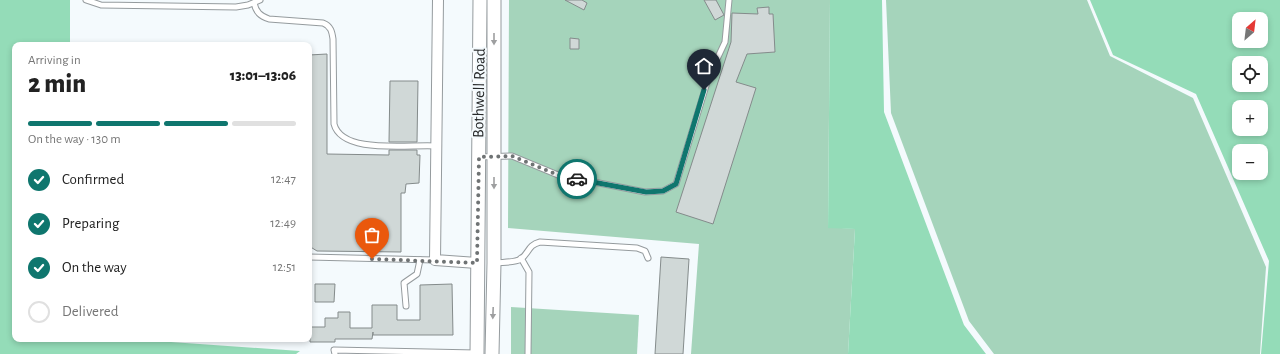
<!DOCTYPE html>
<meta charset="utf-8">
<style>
:root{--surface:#fff;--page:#f6f6f6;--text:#222;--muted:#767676;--line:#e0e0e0;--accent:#0f766e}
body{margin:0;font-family:"Alegreya Sans",sans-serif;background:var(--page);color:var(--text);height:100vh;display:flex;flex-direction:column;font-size:15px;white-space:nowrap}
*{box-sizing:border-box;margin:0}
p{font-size:13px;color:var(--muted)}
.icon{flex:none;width:22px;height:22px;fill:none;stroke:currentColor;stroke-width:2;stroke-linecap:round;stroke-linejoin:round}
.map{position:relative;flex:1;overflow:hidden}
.sheet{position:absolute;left:12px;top:42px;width:300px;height:300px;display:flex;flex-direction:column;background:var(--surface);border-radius:8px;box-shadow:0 2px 6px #0003}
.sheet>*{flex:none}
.needle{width:26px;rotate:28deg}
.controls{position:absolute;left:1232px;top:12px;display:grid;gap:8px}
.controls a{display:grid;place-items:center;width:36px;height:36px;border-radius:8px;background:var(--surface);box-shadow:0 2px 6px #0003;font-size:20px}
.pin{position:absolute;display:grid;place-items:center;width:34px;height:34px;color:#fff;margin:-41px -17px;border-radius:50% 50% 50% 0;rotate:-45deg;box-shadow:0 0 4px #0007}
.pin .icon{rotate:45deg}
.courier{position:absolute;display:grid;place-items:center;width:40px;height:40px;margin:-20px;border:3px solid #0f766e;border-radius:50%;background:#fff;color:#222;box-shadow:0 1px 5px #0007}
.summary em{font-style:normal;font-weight:800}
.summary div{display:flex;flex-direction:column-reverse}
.summary{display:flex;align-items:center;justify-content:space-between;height:68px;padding:0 16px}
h1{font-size:26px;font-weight:800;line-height:30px}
.bar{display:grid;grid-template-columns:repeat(4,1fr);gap:6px 4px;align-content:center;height:48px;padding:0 16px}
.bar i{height:5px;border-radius:3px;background:var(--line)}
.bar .selected{background:var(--accent)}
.bar p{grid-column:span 4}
ol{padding:0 16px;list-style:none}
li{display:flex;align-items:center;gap:12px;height:44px}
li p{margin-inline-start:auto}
li .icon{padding:4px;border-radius:50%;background:var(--accent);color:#fff;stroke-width:4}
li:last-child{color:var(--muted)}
li i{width:22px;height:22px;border:2px solid var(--line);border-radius:50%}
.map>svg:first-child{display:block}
.green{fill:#a5d4bb}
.forest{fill:#94dcb8;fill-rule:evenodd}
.building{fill:#d0d8d7;stroke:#848b8b}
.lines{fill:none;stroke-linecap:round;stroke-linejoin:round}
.service-casing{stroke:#959b9e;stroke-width:7}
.minor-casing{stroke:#959b9e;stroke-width:12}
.secondary-casing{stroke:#959b9e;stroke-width:15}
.service{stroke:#fff;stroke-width:5}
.minor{stroke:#fff;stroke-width:10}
.secondary{stroke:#fff;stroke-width:13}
.oneway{fill:#9e9fa0}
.done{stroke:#6f7374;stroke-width:4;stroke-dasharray:0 7.2}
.route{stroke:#0f766e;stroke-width:5}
.labels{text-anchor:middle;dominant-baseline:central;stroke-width:4;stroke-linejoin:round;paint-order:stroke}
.street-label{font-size:16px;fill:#282a2b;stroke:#f4fafd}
</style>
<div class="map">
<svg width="1280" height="354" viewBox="0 0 1280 354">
<rect width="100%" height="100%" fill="#f4fafd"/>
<g class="green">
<polygon points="509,0 830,0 828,227 855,229 848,354 691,354 699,244 508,228"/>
<polygon points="886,0 1087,0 1110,56 1193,98 1266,267 1260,354 994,354 969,321 891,113"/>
<polygon points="511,307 639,315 637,354 511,354"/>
</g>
<g class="forest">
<polygon points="0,0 70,0 70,45 15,45 15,339 171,339 171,342 300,351 296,354 0,354"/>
<polygon points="830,0 882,0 884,112 964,325 986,354 848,354 855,229 828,228"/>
<path d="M1090,0h190v354h-19l8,-93 -73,-167 -83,-39zM1239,19h22v22h-22zM1239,63h22v22h-22zM1239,107h22v22h-22zM1239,151h22v22h-22z"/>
</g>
<g class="building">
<polygon points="565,0 582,0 587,3 584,10"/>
<polygon points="704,0 716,0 724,15 715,20"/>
<polygon points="769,7 769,14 773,14 775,52 747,54 736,82 756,88 713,224 676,212 731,42 732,13 758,14 757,8"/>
<polygon points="570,38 579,39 579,49 570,49"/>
<polygon points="327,54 327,154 389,155 389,150 417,150 417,155 420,155 419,183 406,184 405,193 401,193 401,252 317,251 309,246 309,55"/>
<polygon points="390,81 418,81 417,142 389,142"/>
<polygon points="661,257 689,259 683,354 655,354"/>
<polygon points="315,284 335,284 334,302 315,302"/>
<polygon points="452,284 453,335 373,335 373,332 372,339 335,339 335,342 310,342 310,327 325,327 325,318 338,318 338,312 350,312 350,328 372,328 372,305 397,305 397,320 420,320 420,285"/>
</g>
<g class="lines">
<defs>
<g id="service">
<polyline points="86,0 101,5 236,7 248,5 260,0"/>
<path d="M254,3c2,9 6,13 15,16l54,4c8,3 9,9 10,16l1,85c8,31 76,20 102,22"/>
<polyline points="479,157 512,156 558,175 645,192 663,191 676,184 709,76 725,42 729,0"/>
<polyline points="309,257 435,260"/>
<polyline points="521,258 529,272 528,354"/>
<path d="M495,263c8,-1 19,0 26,-4 8,-6 7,-14 19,-17l97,6 8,3 3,7"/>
<polyline points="406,306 404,283 417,274 420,260"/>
<polyline points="335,354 334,350 476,353"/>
</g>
<polyline id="minor" points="438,0 435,260 477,263"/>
<g id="secondary">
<polyline points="477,354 480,0"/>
<polyline points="492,354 494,263 494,0"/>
</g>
</defs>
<use href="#service" class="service-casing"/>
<use href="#minor" class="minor-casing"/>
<use href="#secondary" class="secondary-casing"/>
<use href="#service" class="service"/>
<use href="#minor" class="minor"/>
<use href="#secondary" class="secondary"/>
</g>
<defs><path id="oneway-solid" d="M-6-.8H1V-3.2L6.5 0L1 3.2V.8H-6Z"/></defs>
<g class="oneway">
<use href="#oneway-solid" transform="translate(494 39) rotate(90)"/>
<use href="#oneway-solid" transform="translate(494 183) rotate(90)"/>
<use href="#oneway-solid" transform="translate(493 313) rotate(92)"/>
</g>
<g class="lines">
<polyline class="done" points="372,259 477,263 479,157 512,156 558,175 577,179"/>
<polyline class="route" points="577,179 646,192 663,191 676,184 704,90"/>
</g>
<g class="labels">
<g class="street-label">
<text transform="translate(479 93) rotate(-89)">Bothwell Road</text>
</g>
</g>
</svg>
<div class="controls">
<a><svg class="needle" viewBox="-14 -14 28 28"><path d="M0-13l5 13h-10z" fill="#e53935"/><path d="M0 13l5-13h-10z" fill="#767676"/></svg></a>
<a><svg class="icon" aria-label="locate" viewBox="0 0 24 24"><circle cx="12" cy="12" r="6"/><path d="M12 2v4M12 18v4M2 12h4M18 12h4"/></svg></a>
<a>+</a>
<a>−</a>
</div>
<div class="pin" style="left:372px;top:259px;background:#ea580c"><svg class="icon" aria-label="bag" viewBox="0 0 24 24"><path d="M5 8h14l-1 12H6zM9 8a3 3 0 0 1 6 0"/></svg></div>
<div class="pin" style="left:704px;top:90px;background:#1f2937"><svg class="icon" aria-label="home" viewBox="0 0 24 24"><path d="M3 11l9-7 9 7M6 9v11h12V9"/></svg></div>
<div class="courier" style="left:577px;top:179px"><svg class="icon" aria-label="car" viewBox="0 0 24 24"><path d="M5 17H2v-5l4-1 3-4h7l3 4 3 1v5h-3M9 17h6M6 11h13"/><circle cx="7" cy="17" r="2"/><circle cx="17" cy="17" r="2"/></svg></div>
<section class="sheet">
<div class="summary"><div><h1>2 min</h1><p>Arriving in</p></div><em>13:01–13:06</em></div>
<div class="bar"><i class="selected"></i><i class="selected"></i><i class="selected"></i><i></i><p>On the way · 130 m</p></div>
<ol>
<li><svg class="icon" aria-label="check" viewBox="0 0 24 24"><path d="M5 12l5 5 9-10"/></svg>Confirmed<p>12:47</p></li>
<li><svg class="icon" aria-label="check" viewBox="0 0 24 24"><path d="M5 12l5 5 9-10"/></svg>Preparing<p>12:49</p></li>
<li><svg class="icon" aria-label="check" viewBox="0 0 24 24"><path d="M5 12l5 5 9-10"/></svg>On the way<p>12:51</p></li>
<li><i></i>Delivered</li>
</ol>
</section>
</div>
